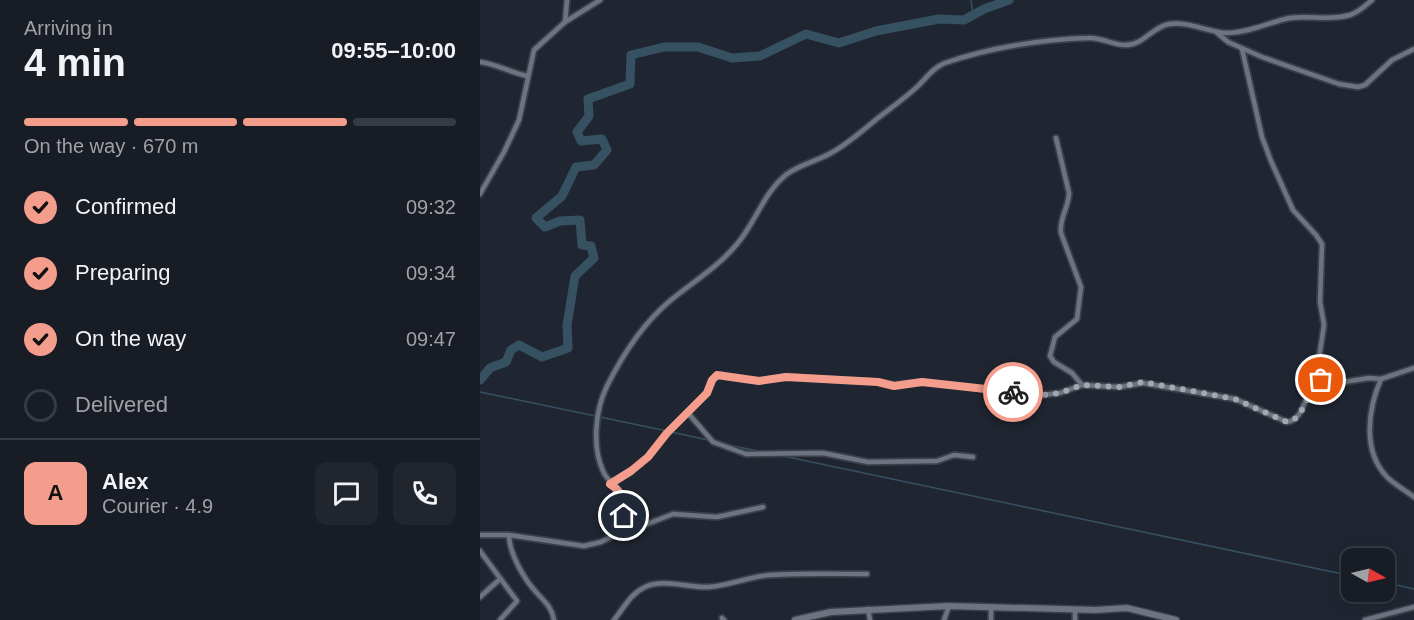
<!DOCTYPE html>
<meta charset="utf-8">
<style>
:root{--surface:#181c25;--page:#21252d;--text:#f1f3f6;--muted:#9fa1a7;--line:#363a42;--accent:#f49d8c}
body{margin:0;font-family:Arial,sans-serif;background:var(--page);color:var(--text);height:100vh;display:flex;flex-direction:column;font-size:22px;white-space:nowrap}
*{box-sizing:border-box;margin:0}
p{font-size:20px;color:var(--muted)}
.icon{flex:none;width:33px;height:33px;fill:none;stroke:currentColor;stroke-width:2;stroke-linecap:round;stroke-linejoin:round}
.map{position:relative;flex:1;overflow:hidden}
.drawer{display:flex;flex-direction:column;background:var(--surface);width:480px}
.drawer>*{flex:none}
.needle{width:39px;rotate:98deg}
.buttons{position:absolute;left:861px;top:548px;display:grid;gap:12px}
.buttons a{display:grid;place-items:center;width:54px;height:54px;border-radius:12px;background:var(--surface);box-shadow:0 3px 15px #0003,0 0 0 2px var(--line);font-size:30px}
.pin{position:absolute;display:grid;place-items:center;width:51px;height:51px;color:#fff;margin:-26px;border:3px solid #fff;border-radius:50%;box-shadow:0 2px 6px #0007}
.courier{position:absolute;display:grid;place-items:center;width:60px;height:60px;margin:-30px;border:4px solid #f49d8c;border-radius:50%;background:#fff;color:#222;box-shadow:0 2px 8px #0007}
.headline em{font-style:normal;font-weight:600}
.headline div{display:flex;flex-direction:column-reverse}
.headline{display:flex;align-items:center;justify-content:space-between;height:102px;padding:0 24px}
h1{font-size:39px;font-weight:600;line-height:45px}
.bar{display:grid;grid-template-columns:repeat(4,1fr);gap:9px 6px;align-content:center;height:72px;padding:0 24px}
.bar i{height:8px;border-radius:4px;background:var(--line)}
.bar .selected{background:var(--accent)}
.bar p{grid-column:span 4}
.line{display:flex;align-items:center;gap:15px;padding:0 24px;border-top:2px solid var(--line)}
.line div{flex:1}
.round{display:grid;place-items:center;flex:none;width:63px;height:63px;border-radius:12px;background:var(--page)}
ol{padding:0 24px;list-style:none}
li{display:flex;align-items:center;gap:18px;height:66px}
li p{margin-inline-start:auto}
li .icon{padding:6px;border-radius:50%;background:var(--accent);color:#111;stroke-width:4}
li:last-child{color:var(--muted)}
li i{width:33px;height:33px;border:3px solid var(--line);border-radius:50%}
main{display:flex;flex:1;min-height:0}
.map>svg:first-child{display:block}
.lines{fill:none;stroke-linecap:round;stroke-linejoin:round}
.stream{stroke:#365161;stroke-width:1.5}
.river{stroke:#365161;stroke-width:9}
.street-casing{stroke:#3b4048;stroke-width:8}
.secondary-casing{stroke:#3b4048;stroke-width:9}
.street{stroke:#6d7481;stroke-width:4.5}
.secondary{stroke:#6d7481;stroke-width:6}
.done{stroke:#a3a7b0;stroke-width:6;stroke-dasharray:0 10.8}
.route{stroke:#f49d8c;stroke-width:8}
</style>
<main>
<section class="drawer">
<div class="headline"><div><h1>4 min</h1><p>Arriving in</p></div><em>09:55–10:00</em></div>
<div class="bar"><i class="selected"></i><i class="selected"></i><i class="selected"></i><i></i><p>On the way · 670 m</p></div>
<ol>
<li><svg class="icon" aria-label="check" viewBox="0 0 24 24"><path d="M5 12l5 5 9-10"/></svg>Confirmed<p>09:32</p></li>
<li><svg class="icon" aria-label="check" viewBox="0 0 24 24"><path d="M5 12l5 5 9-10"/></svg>Preparing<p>09:34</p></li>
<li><svg class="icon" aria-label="check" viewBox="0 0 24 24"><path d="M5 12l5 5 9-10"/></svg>On the way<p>09:47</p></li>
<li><i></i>Delivered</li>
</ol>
<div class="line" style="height:108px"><b class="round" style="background:var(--accent);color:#111">A</b><div><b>Alex</b><p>Courier · 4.9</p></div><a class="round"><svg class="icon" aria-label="chat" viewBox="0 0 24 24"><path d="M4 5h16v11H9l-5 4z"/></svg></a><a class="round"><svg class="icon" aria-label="phone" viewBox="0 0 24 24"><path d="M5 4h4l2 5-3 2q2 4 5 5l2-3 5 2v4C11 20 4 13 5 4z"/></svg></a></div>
</section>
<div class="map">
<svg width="934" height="620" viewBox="0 0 934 620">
<rect width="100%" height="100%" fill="#202631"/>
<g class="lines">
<g class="stream">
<polyline points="491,0 493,15"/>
<polyline points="0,392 187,431"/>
<polyline points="191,432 228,440"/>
<polyline points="244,444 283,452"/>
<polyline points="303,456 872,576"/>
<polyline points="904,582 934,589"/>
</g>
<polyline class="river" points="0,380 10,368 26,362 31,350 39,345 62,357 88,348 87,325 95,276 114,258 111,246 102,245 100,220 80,221 65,227 56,218 82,196 96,167 114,165 127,150 122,139 101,141 97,132 109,116 108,99 150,84 151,55 184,47 218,47 252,58 280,56 326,34 359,43 396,31 459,19 484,20 504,9 529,0"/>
<defs>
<g id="street">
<polyline points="85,22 87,0"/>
<polyline points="736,32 748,42 782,57 859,84 878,87 885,85 912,60 934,49"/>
<polyline points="762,49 782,137 791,161 813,210 836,235 842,244 840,302 844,325 839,358 841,365 849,377"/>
<path d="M0,62c17,2 31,11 48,14"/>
<path d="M576,138l13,55c0,14 -10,25 -8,40l20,54 -4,32 -22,18 -5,19 4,6 18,11 10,12"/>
<polyline points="0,194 24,152 39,120 54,50 85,22 120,0"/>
<path d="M901,379c-13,30 -19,72 6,98 8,8 18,13 27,20"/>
<polyline points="208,413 233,442 266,454 343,453 388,462 457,461 474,455 493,457"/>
<path d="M130,484l21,-13 17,-14 19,-24 40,-40 6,-13 4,-5 42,6 27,-4 92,5 16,3 28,-3 120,13 18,-2 22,-8 37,2 24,-4 92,16 52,23c18,-3 16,-27 29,-38 3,-4 9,-6 13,-7l15,5 25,-4 12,1 33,-11"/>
<polyline points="139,533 149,531 193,514 237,517 283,507"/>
<path d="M0,535h29l75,11 17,-4 18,-9c5,-13 9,-30 0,-42 -5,-8 -12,-10 -16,-20 -11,-24 -8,-61 4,-85 16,-32 36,-63 64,-86 22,-18 47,-33 66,-56 19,-22 26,-51 50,-70 12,-9 30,-13 44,-21 17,-9 32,-23 47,-35 14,-11 30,-22 42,-34 8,-8 14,-17 25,-21 43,-15 98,-24 143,-25 13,-1 25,7 37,7 19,0 27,-18 44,-21 19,-3 39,8 58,9 22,0 42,-11 63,-15 20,-3 40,3 60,-3 9,-3 15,-9 22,-15"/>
<path d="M29,535c0,18 15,44 27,57 8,9 16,15 18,28"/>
<polyline points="0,551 37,601 20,620"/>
<polyline points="0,597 20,579"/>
<polyline points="511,607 511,620"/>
<polyline points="388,609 390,620"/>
<polyline points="242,618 244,620"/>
<path d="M134,620c10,-12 16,-26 31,-33 18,-9 44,1 63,0 21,-1 42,-11 63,-12 32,-2 64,-1 96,-1"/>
<polyline points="464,620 469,606"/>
<polyline points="595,620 595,609"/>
<polyline points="885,620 934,607"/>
</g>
<polyline id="secondary" points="315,620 351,612 469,606 616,610 647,608 696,620"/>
</defs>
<use href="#street" class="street-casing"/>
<use href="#secondary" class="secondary-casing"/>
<use href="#street" class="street"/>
<use href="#secondary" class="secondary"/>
</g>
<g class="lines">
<path class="done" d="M533,392l29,3 18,-2 22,-8 37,2 24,-5 92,17 52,23c19,-3 18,-32 34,-42"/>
<path class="route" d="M144,516c0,-14 -1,-24 -14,-32l21,-13 17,-14 19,-24 40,-40 5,-13 5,-5 42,6 27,-4 92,5 16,4 28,-4 91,10"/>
</g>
</svg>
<div class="buttons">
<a><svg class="needle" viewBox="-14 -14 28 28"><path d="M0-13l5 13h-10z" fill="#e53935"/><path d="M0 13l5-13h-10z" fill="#9fa1a7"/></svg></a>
</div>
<div class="pin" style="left:841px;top:380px;background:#ea580c"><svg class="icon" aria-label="bag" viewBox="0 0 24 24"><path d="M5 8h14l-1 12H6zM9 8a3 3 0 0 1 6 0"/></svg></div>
<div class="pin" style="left:144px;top:516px;background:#1f2937"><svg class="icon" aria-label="home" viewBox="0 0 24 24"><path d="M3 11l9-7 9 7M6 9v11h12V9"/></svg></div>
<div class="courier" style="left:533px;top:392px"><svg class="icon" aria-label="bike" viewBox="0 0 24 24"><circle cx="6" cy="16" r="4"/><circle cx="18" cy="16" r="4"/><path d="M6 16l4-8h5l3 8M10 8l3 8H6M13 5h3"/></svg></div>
</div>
</main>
